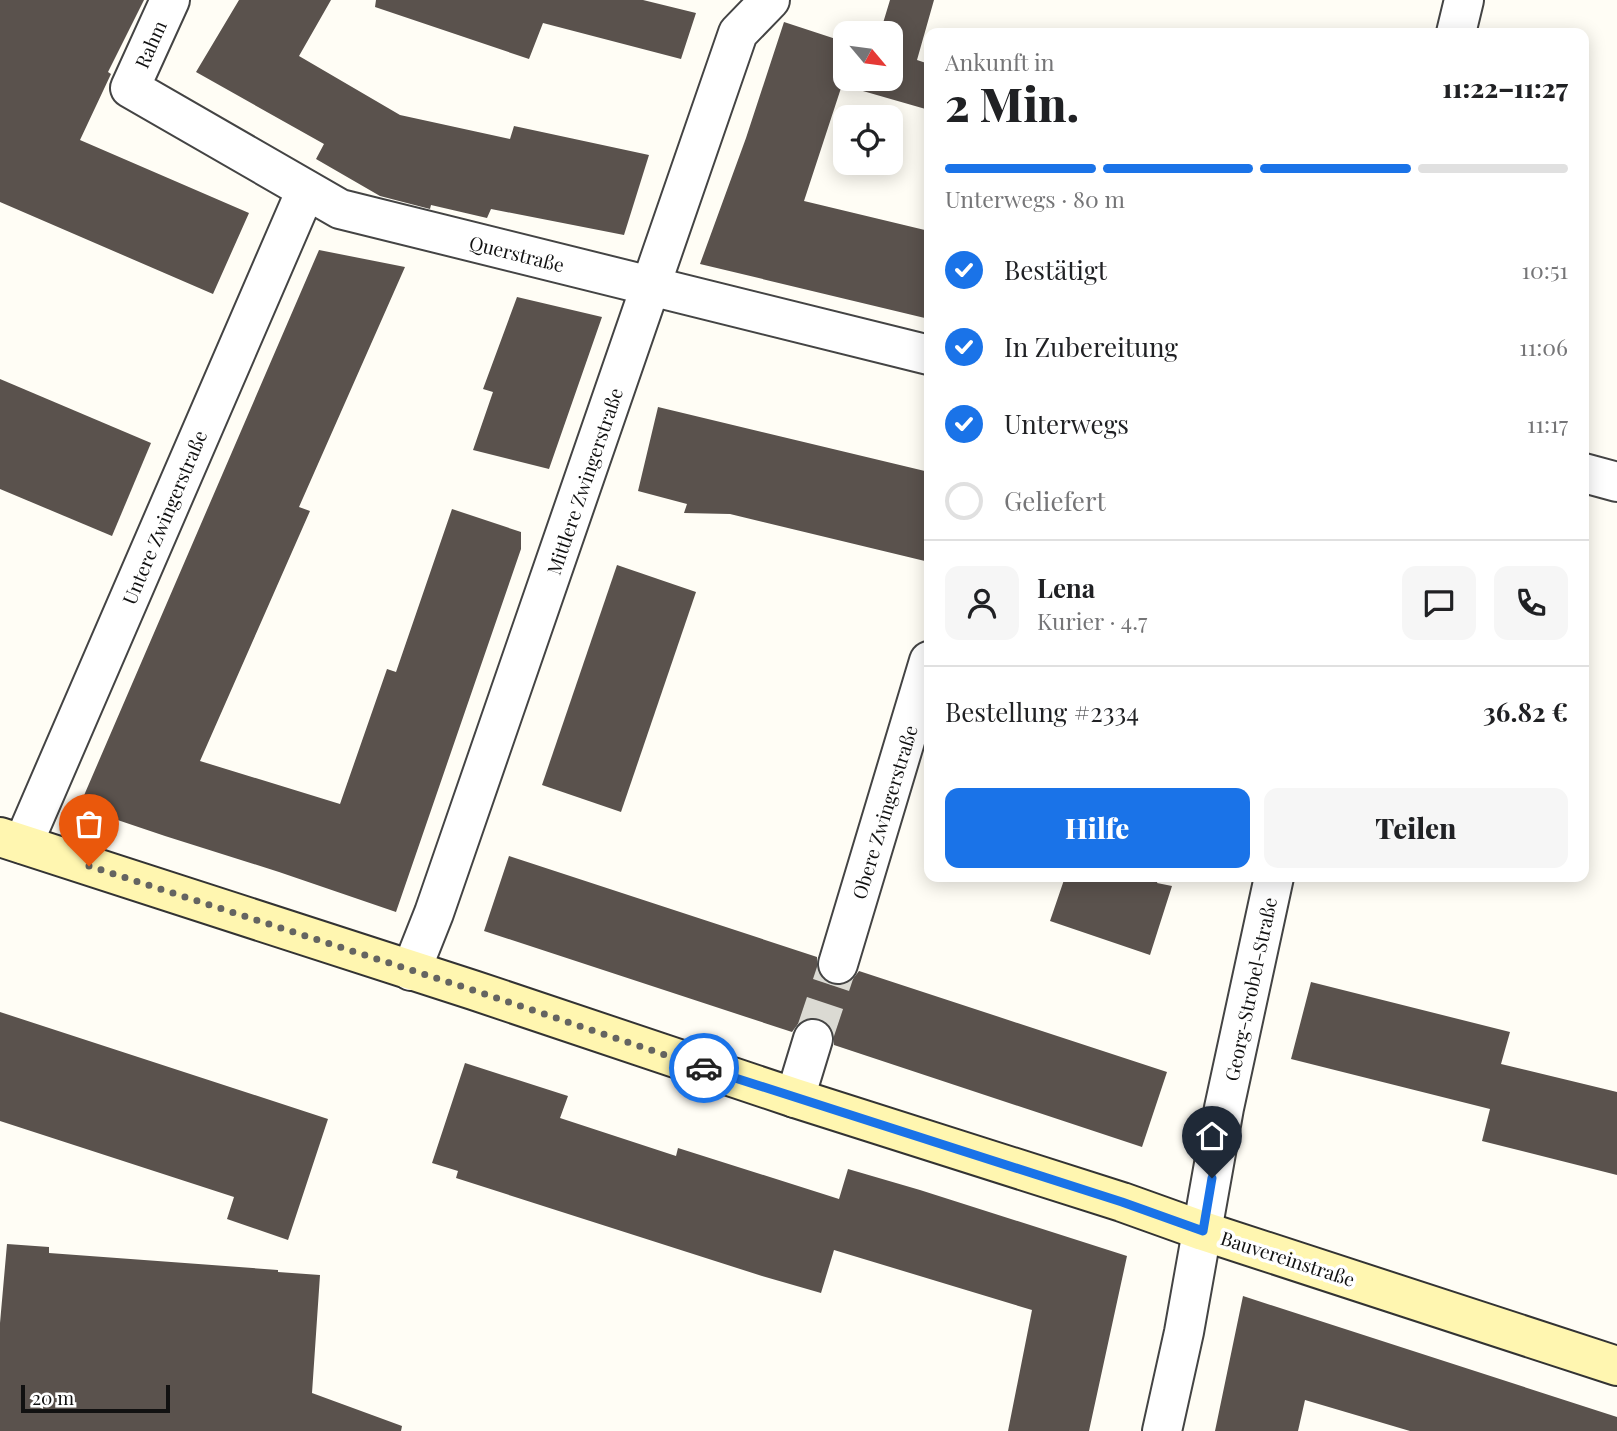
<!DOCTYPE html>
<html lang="de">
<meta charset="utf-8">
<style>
:root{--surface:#fff;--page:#f6f6f6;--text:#202124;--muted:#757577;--line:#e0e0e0;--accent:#1a73e8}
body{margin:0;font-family:"Playfair Display",serif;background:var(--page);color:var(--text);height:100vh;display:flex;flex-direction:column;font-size:26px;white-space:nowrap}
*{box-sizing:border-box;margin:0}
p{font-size:23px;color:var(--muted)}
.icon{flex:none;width:38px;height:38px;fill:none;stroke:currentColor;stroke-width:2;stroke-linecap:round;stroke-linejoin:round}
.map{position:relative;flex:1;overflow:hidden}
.details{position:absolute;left:924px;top:28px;width:665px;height:854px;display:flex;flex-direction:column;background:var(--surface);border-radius:14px;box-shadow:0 4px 18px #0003}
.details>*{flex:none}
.needle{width:46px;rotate:119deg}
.fabs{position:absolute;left:833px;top:21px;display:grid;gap:14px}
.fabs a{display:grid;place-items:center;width:70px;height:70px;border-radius:14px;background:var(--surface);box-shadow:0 4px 18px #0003;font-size:35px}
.scale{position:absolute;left:21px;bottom:18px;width:149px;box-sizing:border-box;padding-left:7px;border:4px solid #111;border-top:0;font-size:19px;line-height:24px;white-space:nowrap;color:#111;-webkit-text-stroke:5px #fff;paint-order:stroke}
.pin{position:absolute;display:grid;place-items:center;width:60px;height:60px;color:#fff;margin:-72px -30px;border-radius:50% 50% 50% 0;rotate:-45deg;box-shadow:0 0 7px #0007}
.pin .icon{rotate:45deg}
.courier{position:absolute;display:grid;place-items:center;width:70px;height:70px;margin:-35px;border:5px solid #1a73e8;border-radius:50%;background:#fff;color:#222;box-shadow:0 2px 9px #0007}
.headline em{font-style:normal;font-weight:800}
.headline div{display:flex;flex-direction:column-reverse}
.headline{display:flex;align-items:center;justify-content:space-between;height:119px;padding:0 21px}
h1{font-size:46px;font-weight:800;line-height:52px}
.bar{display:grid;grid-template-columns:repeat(4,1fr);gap:10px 7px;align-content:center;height:84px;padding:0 21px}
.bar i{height:9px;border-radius:5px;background:var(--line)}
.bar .on{background:var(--accent)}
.bar p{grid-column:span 4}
.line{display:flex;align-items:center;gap:18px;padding:0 21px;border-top:2px solid var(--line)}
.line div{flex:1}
.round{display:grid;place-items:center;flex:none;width:74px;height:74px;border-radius:14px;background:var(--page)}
ol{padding:0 21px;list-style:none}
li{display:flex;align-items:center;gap:21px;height:77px}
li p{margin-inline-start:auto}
li .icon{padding:7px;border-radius:50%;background:var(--accent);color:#fff;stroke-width:4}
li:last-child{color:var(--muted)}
li i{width:38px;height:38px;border:4px solid var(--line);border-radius:50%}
.cta{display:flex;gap:14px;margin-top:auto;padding:14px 21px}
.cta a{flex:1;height:80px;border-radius:14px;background:var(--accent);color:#fff;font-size:28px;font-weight:800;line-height:80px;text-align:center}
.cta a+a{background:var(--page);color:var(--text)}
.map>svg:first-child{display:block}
.building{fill:#5a524d}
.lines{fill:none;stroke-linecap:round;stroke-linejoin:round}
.street-tunnel{stroke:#dbdad3;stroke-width:38;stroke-dasharray:38 19;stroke-linecap:butt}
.street-casing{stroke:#444;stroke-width:42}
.secondary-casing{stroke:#333;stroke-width:42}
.street{stroke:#fff;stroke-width:38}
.secondary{stroke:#fff6b0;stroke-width:38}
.done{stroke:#646461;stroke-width:7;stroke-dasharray:0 12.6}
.route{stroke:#1a73e8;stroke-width:9}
.labels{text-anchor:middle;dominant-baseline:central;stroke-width:7;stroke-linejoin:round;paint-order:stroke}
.street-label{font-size:19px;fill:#111;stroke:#fff}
</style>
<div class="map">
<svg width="1617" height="1431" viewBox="0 0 1617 1431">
<rect width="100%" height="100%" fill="#fffdf5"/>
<g class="building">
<polygon points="0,0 144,0 108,72 111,74 80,140 249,213 213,294 0,202"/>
<polygon points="239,0 331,0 299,56 400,115 510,139 514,126 649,155 624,235 491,209 487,218 431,205 430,209 380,196 316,159 324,144 196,72"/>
<polygon points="376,0 643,0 696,13 681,59 543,23 529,59 375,7"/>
<polygon points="890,0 934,0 917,60 929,64 929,110 842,85 804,201 929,231 929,319 700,264 746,138 784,22 845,42 845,79 891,79 891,33 880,33"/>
<polygon points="319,250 405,267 299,507 310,511 200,761 340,804 387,669 396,672 452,509 521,532 521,549 396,912 279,872 165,836 79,807"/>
<polygon points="517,297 602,317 549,469 473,450 493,392 483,389"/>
<polygon points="0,379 151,443 112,536 0,489"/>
<polygon points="658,407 929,472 929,562 730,514 684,513 687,504 638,491"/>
<polygon points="617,565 696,592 621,812 542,785"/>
<polygon points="509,856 817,957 817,970 822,978 831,985 844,985 852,980 859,971 1167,1072 1142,1147 834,1045 834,1033 829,1025 820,1018 807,1018 798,1024 792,1032 484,931"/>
<polygon points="1065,877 1159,877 1157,883 1172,886 1150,955 1050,921"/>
<polygon points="1311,982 1510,1032 1501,1064 1617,1092 1617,1175 1482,1141 1490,1109 1291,1059"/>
<polygon points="0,1012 328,1119 288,1240 227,1219 234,1197 0,1121"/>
<polygon points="465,1063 568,1096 560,1118 676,1156 678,1148 839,1199 848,1169 920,1190 1127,1256 1089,1431 1008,1431 1032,1310 834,1250 821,1293 762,1276 456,1178 458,1171 432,1163"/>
<polygon points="7,1244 49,1247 49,1253 278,1270 278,1272 320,1275 312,1393 402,1426 401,1431 0,1431 0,1323"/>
<polygon points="1243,1296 1617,1417 1617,1431 1410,1431 1305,1400 1298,1431 1215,1431"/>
</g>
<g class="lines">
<polyline class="street-tunnel" points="813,1039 838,964"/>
<defs>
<g id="street">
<polyline points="170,0 130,88 340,209 929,355"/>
<polyline points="1456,33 1464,0"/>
<polyline points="1584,473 1617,482"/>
<polyline points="23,844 306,190"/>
<polyline points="838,964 929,661"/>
<polyline points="411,971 434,913 738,33 770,0"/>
<polyline points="795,1098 813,1039"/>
<polyline points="1162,1431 1184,1332 1224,1108 1274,877"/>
</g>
<polyline id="secondary" points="0,837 473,990 795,1098 1122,1202 1203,1231 1617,1366"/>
</defs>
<use href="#street" class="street-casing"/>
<use href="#secondary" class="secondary-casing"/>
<use href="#street" class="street"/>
<use href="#secondary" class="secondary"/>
</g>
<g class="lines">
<polyline class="done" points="89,866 473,990 704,1068"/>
<polyline class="route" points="704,1068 1122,1202 1203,1231 1212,1178"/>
</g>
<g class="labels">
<g class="street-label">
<text transform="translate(150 44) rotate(-66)">Rahm</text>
<text transform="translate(517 253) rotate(14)">Querstraße</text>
<text transform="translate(584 481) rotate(-71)">Mittlere Zwingerstraße</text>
<text transform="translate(164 517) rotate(-67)">Untere Zwingerstraße</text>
<text transform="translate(884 812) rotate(-73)">Obere Zwingerstraße</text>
<text transform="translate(1250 989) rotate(-78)">Georg-Strobel-Straße</text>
<text transform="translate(1288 1258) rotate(18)">Bauvereinstraße</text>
</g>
</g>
</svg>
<div class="fabs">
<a><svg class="needle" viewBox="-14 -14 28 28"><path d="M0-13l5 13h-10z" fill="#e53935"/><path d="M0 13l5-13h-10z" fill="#757577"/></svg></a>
<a><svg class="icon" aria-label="locate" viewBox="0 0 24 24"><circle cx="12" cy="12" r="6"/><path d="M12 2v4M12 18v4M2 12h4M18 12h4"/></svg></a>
</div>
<div class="scale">20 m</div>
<div class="pin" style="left:89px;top:866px;background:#ea580c"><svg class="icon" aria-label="bag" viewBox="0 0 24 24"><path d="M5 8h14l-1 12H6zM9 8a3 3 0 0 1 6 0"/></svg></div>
<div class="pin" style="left:1212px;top:1178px;background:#1f2937"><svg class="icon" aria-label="home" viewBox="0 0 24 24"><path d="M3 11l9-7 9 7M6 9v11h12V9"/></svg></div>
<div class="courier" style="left:704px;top:1068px"><svg class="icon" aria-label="car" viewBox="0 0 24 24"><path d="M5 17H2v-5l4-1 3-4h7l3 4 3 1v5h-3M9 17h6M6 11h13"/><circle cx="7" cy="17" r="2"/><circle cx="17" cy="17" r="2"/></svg></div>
<section class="details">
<div class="headline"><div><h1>2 Min.</h1><p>Ankunft in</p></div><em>11:22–11:27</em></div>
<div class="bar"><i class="on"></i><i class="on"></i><i class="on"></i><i></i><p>Unterwegs · 80 m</p></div>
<ol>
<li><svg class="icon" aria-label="check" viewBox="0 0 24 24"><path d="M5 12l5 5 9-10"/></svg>Bestätigt<p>10:51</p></li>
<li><svg class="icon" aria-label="check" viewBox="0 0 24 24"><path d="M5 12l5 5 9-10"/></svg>In Zubereitung<p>11:06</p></li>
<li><svg class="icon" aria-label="check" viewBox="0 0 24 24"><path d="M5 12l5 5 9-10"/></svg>Unterwegs<p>11:17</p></li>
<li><i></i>Geliefert</li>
</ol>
<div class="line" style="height:126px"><a class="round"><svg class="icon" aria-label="person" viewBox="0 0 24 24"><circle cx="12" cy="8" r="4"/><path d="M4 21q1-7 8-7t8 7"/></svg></a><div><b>Lena</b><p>Kurier · 4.7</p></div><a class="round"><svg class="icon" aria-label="chat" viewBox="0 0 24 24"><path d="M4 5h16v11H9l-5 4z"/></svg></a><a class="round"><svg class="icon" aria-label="phone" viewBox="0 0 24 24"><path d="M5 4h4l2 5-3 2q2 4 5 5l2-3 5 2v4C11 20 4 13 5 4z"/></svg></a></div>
<div class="line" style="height:91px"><div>Bestellung #2334</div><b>36.82 €</b></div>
<div class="cta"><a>Hilfe</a><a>Teilen</a></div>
</section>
</div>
